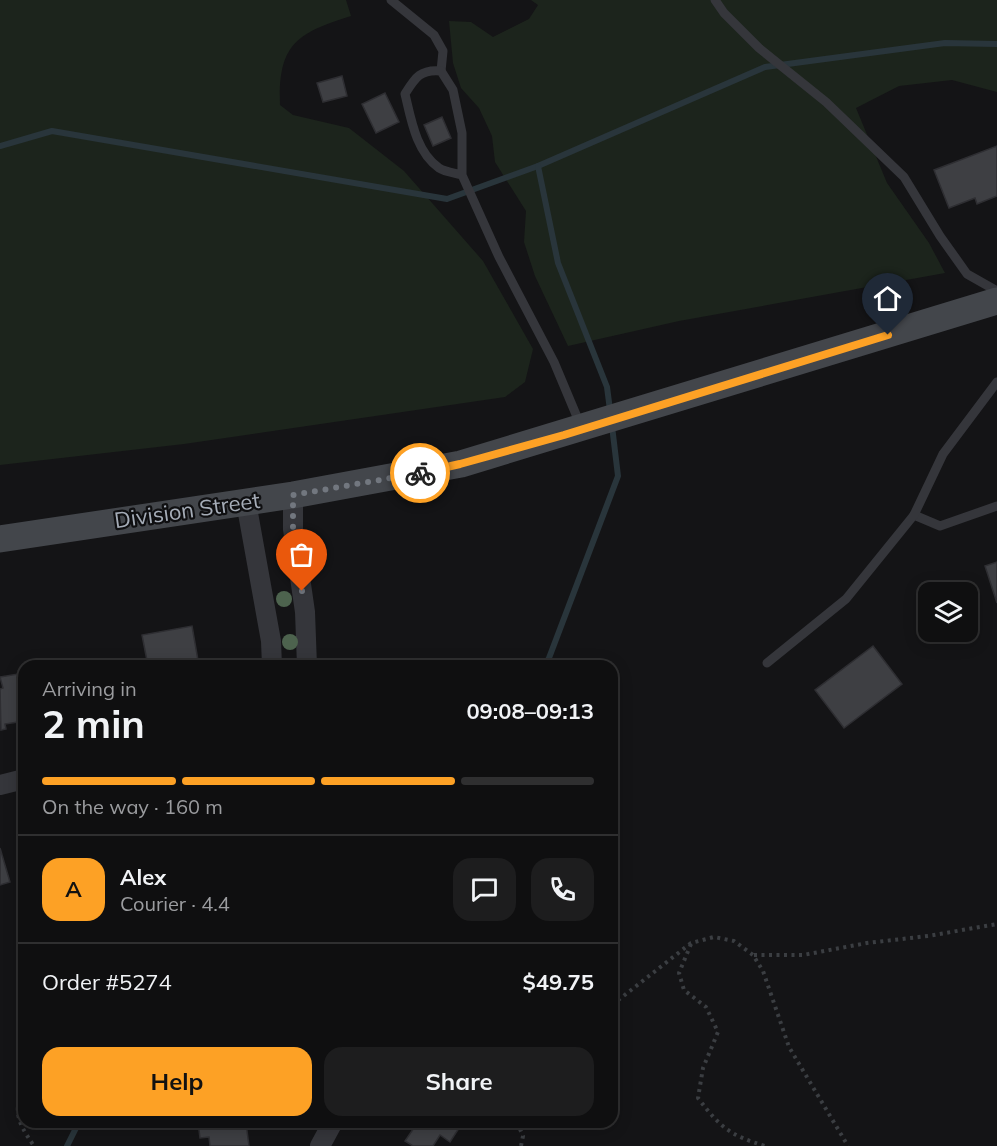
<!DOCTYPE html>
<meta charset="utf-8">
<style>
:root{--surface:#0f0f10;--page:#1d1d1e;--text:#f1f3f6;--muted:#9b9c9f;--line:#2f2f30;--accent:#fda125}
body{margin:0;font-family:Mulish,sans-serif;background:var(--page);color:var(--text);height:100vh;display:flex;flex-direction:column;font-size:22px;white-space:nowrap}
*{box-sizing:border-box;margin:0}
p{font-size:20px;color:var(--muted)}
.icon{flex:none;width:33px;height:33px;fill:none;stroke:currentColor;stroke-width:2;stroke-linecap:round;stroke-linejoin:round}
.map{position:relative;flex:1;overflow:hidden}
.side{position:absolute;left:18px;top:660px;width:600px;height:468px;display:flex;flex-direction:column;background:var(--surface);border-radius:18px;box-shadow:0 3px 15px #0003,0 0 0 2px var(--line)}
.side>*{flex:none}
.fabs{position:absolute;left:918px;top:582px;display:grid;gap:12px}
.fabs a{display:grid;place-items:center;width:60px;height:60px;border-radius:12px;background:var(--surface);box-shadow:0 3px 15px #0003,0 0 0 2px var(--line);font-size:30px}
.pin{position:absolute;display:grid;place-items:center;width:51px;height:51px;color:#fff;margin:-62px -26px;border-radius:50% 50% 50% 0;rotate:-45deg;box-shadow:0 0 6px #0007}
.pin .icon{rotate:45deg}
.courier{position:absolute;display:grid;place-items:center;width:60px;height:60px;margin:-30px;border:4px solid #fda125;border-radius:50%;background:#fff;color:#222;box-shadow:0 2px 8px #0007}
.overview em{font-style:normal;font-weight:700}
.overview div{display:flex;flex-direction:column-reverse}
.overview{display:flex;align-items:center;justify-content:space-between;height:102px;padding:0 24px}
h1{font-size:39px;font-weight:700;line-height:45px}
.bar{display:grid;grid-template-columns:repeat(4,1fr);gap:9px 6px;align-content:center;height:72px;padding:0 24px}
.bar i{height:8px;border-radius:4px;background:var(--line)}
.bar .active{background:var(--accent)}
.bar p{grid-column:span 4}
.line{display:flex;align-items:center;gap:15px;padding:0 24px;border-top:2px solid var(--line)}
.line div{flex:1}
.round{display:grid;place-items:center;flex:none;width:63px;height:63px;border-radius:18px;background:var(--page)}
.cta{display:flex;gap:12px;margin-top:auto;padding:12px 24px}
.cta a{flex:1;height:69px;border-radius:18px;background:var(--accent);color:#111;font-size:24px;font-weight:700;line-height:69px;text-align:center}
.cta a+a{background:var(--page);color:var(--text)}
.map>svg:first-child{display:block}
.green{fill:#1c241c}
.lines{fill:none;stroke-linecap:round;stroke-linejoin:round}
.stream{stroke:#29353b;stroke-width:6}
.building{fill:#3e3f43;stroke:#2e2e32;stroke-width:1.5}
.path{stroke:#3b3e42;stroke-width:4;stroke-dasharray:3 4.5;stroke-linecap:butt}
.lane{stroke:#35363b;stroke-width:9}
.street{stroke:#35363b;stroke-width:20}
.secondary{stroke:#43464b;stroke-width:27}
.tree{fill:#4d634e}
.done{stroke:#72777f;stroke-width:6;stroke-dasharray:0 10.8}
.route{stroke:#fda125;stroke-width:8}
.labels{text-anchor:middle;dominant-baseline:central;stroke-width:4.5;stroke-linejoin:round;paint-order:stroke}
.street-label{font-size:22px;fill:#a5acb7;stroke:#0f0f11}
</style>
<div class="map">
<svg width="997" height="1146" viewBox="0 0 997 1146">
<rect width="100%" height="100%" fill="#141416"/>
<g class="green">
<path d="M0,0h346l5,16c-55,17 -73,29 -71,89l13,10 56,13 55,43 79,90 50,88 -8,33 -20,15 -321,47 -184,21z"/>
<polygon points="531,0 997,0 997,92 952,80 899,86 856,108 887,183 929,243 945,273 679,321 568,346 535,276 524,242 526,211 495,162 492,136 479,108 461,88 453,63 449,21 471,22 493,37 529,19 538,5"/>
</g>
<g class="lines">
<g class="stream">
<polyline points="0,146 52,131 447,199 538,166 765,67 945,43 997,44"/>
<polyline points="538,166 558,263 607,387 610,410"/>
<polyline points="544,666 549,658 618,476 612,426"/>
<polyline points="67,1146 79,1122"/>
</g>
</g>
<g class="building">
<polygon points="342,76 347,96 323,102 317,83"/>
<polygon points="385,93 399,122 376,133 362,104"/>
<polygon points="442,117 451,138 433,146 424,125"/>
<polygon points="997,146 997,196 977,204 975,198 949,208 934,170"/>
<polygon points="997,562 997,603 985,566"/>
<polygon points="192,626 199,666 148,666 142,635"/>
<polygon points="873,646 902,684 844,728 815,690"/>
<polygon points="18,674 20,684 24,683 24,721 5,724 6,729 1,730 0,689 3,688 0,677"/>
<polygon points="0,848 10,882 0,885"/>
<polygon points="198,1122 246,1123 249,1146 210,1146 209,1137 200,1138"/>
<polygon points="418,1122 463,1122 450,1142 440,1135 433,1146 413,1146 405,1141"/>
</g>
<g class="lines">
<g class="path">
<path d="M691,944l-12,29 5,17 22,17 12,25 -15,36 -5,30c22,29 31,37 67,48"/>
<polyline points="754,955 803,955 867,943 928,936 997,924"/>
<polyline points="612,1005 691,943 714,937 734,941 753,955 763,971 789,1047 848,1146"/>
<path d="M24,1078c-9,34 -10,39 10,68"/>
<polyline points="517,1122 523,1136 521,1146"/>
</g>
<g class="lane">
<polyline points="391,0 434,35 443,51 441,71"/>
<polyline points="715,0 724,13 759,48 826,102 904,177 940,236 967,274 997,291"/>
<path d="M462,175c-7,-2 -17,-3 -23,-7 -23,-16 -28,-49 -34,-74 10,-16 15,-25 36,-23l12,19 9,43v42l37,82 55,105 26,62"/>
<polyline points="914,515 940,526 997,506"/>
<polyline points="767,663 846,599 914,515 943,454 997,382"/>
</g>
<g class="street">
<polyline points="293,495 293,529 305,612 307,666"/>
<polyline points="246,502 271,641 272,666"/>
<polyline points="0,785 24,779"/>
<polyline points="320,1146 333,1122"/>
</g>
<polyline class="secondary" points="0,539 293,495 461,464 997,301"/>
</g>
<g class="tree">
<circle cx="284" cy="599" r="8"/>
<circle cx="290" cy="642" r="8"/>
</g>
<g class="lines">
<polyline class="done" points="302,591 293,529 293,495 420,473"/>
<polyline class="route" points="420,473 460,464 564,435 888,335"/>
</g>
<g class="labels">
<g class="street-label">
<text transform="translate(187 510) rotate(-8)">Division Street</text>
</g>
</g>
</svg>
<div class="fabs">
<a><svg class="icon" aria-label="layers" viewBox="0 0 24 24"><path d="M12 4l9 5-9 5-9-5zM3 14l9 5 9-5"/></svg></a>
</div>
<div class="pin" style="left:302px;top:591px;background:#ea580c"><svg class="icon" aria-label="bag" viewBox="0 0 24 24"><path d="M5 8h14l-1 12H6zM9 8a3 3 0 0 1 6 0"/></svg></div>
<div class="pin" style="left:888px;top:335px;background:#1f2937"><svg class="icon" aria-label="home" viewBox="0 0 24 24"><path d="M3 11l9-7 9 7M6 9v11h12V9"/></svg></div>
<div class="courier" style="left:420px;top:473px"><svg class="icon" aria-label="bike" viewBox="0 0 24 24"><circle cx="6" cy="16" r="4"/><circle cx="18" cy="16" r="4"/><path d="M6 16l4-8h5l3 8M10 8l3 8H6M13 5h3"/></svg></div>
<section class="side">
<div class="overview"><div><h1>2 min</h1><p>Arriving in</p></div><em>09:08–09:13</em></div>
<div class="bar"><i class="active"></i><i class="active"></i><i class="active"></i><i></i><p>On the way · 160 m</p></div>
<div class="line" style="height:108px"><b class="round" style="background:var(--accent);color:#111">A</b><div><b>Alex</b><p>Courier · 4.4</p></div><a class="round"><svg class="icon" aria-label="chat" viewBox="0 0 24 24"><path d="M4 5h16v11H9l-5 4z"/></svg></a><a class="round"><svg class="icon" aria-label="phone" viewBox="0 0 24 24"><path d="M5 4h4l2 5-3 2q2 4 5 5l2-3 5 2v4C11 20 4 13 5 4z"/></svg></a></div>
<div class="line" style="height:78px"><div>Order #5274</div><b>$49.75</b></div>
<div class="cta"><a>Help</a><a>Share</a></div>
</section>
</div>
